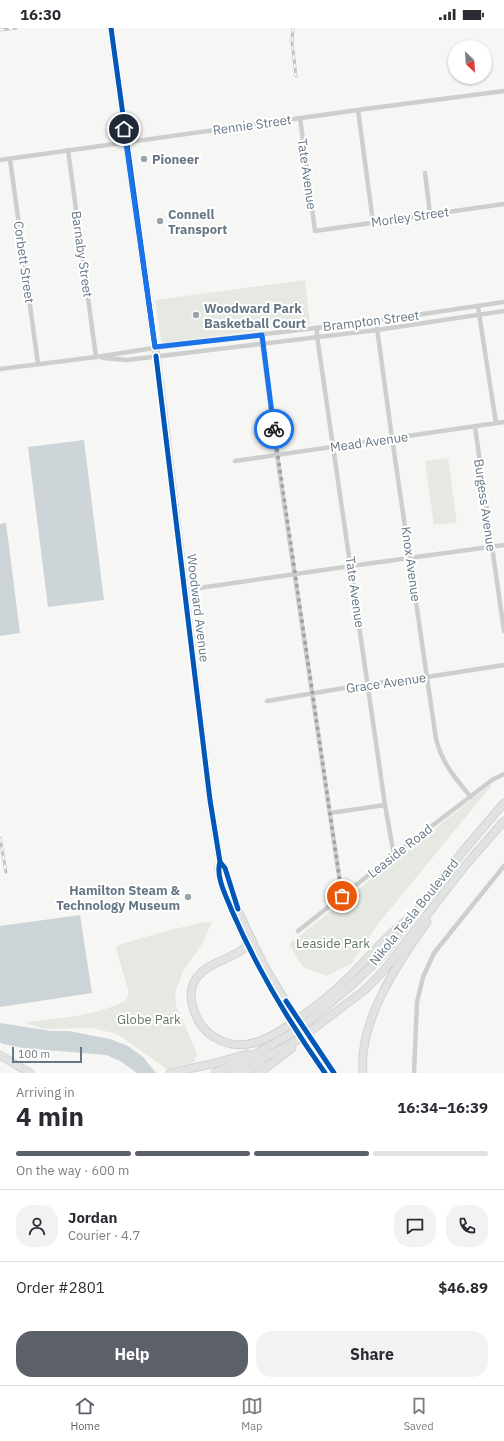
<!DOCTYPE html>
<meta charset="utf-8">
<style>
:root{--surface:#fff;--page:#f2f2f3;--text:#2b2b33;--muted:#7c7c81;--line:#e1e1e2;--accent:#5c6169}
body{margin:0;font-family:"IBM Plex Sans",sans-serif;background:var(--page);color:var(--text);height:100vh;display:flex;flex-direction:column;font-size:15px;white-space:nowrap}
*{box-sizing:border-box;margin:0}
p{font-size:13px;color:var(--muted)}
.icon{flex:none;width:22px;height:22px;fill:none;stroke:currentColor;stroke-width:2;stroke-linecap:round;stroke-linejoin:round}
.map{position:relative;height:1045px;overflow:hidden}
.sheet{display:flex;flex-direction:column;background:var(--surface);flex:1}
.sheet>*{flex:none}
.needle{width:26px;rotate:155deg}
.buttons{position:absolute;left:448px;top:12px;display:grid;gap:8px}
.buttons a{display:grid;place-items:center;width:44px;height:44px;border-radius:50%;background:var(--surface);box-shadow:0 1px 3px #0004;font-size:20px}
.scale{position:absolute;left:12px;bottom:10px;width:70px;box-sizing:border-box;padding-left:4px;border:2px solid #657785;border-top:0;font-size:11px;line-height:14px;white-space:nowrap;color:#657785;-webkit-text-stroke:3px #fff;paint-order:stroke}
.pin{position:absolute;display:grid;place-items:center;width:34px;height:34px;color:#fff;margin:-17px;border:2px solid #fff;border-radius:50%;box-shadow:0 1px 4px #0007}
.courier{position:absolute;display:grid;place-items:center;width:40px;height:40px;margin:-20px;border:3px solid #1a73e8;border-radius:50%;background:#fff;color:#222;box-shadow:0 1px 5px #0007}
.summary em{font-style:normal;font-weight:700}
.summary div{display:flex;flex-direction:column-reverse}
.summary{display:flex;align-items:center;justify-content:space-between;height:68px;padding:0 16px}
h1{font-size:26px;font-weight:700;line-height:30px}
.bar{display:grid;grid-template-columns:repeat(4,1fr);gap:6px 4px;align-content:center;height:48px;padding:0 16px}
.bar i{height:5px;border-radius:3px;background:var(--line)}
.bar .selected{background:var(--accent)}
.bar p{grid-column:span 4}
.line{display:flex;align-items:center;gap:10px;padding:0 16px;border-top:1px solid var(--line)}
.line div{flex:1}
.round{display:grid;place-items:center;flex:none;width:42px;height:42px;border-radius:16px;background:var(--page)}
.primary-button{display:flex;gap:8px;margin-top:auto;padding:8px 16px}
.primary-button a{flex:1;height:46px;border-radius:16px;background:var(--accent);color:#fff;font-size:16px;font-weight:700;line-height:46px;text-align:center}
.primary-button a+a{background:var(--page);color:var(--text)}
.status{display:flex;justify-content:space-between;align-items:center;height:28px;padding:0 20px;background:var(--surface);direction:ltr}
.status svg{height:11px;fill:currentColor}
.menu{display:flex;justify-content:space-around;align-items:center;height:56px;border-top:1px solid var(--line);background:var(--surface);font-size:11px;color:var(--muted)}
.menu a{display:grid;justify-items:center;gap:2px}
.menu .selected{color:var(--accent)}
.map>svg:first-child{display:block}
.green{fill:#e6e9e2}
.water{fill:#cdd4d7}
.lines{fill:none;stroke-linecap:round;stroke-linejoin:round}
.major-casing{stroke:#d3d4d3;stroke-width:8}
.highway-casing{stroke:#d2d3d3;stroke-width:9}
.minor{stroke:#cdcfcf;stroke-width:4.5}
.major{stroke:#e1e2e2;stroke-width:5.5}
.highway{stroke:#e1e2e2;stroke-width:7}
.rail-casing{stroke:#c2c4c5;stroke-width:3}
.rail{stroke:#fff;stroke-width:1.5;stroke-dasharray:4.5;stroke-linecap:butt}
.major-bridge-casing{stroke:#d3d4d3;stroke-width:8;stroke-linecap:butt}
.major-bridge{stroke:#e1e2e2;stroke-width:5.5}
.cycleway-casing{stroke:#fff;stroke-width:8}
.cycleway{stroke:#0057b8;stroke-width:5}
.done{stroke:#98a3ac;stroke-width:4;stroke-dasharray:0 7.2}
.route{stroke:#1a73e8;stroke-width:5}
.poi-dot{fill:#98a3ac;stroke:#fff;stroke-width:1.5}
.labels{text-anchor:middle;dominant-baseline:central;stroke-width:4;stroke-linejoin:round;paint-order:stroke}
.street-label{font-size:13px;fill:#657785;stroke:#fff}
.poi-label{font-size:13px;font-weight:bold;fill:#657785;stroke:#fff;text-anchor:start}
.park-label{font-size:13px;fill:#657760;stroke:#fff}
</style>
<div class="status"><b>16:30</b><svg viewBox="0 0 49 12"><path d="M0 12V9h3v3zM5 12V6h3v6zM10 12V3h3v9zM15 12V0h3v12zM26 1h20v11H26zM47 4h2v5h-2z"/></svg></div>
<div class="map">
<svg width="504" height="1045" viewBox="0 0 504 1045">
<rect width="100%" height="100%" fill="#f6f6f4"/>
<g class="green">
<polygon points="305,252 310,296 164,315 161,313 155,272"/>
<polygon points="448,430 457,494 434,497 425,433"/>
<polygon points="491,756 492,757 378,896 352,935 326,948 303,939 289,916"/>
<path d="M205,894h7l-10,22 -19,27 -8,22 1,13 21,47 -2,8 -3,2 -25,6 -50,-35 -25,-6 -48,1 -16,-5 -1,-2c33,-4 68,-6 98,-21l4,-8 -13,-45 2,-3 48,-14z"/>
</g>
<g class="water">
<polygon points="84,412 104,572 48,579 28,419"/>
<polygon points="6,495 20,605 0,608 0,496"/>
<polygon points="80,887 92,965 0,979 0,898"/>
<polygon points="0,995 51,1003 69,1003 110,1011 128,1018 143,1029 156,1045 137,1045 120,1033 106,1027 23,1020 3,1016 0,1014"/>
</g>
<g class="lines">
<defs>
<g id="major">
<polyline points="111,0 161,362 210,772 220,834 218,840 223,862 248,918 287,987"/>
<polyline points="220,834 225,840 236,877 252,912 266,940 292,983"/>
<polyline points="314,1016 334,1045"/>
<polyline points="308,1020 325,1045"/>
</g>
<g id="highway">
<path d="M252,912c-13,20 -46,19 -58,42 -6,12 -2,26 4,38 5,9 14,17 24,21 25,11 50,-4 70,-18 20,-13 38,-27 55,-44 20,-19 37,-42 60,-59"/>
<polyline points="0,1027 30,1045"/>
<polyline points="170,1045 216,1035 247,1026"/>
<polyline points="215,1045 257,1025 289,1007 309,993 353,956 382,928 464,822 504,775"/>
<polyline points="231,1045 286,1019 304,1008 366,961 385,941 464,839 504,793"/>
<polyline points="244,1045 262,1035"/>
<polyline points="259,1045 292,1020"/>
<path d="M363,1045c-5,-51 35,-111 64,-151"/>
</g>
</defs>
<use href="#major" class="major-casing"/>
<use href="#highway" class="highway-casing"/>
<g class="minor">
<polyline points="358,82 373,194"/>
<polyline points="300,90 315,203 504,176"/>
<polyline points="68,122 96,329"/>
<polyline points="10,131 38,336"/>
<polyline points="0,132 365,81 504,63"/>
<polyline points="425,145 430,186"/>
<polyline points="478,279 496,395"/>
<path d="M376,293l16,117 44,301c6,24 19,39 35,58"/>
<polyline points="317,300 317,308 385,777 394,827"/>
<polyline points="261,307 277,427 342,868"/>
<polyline points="103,330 127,332 377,302 504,283"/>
<polyline points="0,341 96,329 179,316 376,293 504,274"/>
<polyline points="475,399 504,603"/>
<polyline points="235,433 504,394"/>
<polyline points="185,562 351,538 504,517"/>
<polyline points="267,673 368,656 427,649 504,637"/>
<polyline points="330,785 385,777"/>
<polyline points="298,903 394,827 492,752 504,746"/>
<polyline points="414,1045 417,974 423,949 434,925 504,838"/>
</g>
<use href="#major" class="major"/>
<use href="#highway" class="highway"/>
<defs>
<g id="rail">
<polyline points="293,0 292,14 296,48"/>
<polyline points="0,2 16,0"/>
<polyline points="0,810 6,844"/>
</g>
</defs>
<use href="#rail" class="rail-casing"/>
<use href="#rail" class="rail"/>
<defs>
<g id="major-bridge">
<polyline points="292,983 314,1016"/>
<polyline points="287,987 308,1020"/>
</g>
</defs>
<use href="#major-bridge" class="major-bridge-casing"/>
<use href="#major-bridge" class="major-bridge"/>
<defs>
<g id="cycleway">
<polyline points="111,0 155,319"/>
<path d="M156,328l54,444 10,62c-5,14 7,36 12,49 25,58 57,111 93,162"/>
<polyline points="220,834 225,840 238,881"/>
<polyline points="286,973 334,1045"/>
</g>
</defs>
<use href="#cycleway" class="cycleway-casing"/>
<use href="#cycleway" class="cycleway"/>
</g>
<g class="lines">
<polyline class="done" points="274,401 342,868"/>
<polyline class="route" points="124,101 155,319 262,307 274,401"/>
</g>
<g class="poi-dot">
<circle cx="144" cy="131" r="4"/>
<circle cx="160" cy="193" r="4"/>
<circle cx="196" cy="287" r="4"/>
<circle cx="188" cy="869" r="4"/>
</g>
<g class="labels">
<g class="street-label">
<text transform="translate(252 97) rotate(-8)">Rennie Street</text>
<text transform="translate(307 146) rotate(82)">Tate Avenue</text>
<text transform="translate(410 189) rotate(-8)">Morley Street</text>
<text transform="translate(82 226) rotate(82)">Barnaby Street</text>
<text transform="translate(24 234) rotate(82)">Corbett Street</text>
<text transform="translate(371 293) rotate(-7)">Brampton Street</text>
<text transform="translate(369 414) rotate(-8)">Mead Avenue</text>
<text transform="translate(485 477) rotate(82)">Burgess Avenue</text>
<text transform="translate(411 536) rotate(82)">Knox Avenue</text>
<text transform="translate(355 564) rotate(82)">Tate Avenue</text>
<text transform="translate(198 580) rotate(83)">Woodward Avenue</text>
<text transform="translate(386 655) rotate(-8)">Grace Avenue</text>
<text transform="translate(400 823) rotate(-38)">Leaside Road</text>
<text transform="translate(414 884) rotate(-51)">Nikola Tesla Boulevard</text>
</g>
<g class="poi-label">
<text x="152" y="131">Pioneer</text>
<text x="168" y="186">Connell<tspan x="168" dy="15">Transport</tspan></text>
<text x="204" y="280">Woodward Park<tspan x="204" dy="15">Basketball Court</tspan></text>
<text x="180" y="862" text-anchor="end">Hamilton Steam &amp;<tspan x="180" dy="15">Technology Museum</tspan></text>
</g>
<g class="park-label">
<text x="333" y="915">Leaside Park</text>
<text x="149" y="991">Globe Park</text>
</g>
</g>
</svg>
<div class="buttons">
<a><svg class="needle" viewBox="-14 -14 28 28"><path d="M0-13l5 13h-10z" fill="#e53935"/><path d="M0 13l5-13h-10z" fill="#7c7c81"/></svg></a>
</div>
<div class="scale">100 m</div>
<div class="pin" style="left:342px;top:868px;background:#ea580c"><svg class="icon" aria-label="bag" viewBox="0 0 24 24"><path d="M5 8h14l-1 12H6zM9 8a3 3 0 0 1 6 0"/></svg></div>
<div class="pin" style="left:124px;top:101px;background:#1f2937"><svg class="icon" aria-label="home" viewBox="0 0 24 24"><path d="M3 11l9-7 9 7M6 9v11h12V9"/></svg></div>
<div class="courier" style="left:274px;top:401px"><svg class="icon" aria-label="bike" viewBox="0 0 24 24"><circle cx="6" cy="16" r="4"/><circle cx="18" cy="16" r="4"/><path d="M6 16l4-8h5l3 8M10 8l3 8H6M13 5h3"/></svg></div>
</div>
<section class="sheet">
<div class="summary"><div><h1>4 min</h1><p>Arriving in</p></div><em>16:34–16:39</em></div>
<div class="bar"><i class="selected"></i><i class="selected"></i><i class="selected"></i><i></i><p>On the way · 600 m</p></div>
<div class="line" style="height:72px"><a class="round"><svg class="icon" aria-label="person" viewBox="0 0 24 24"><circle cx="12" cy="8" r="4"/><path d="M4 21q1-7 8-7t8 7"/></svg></a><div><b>Jordan</b><p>Courier · 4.7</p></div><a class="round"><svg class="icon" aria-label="chat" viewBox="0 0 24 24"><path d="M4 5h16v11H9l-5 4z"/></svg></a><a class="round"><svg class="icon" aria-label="phone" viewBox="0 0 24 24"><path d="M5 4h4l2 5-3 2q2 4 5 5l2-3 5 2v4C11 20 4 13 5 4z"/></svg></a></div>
<div class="line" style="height:52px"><div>Order #2801</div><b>$46.89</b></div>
<div class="primary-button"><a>Help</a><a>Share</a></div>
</section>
<nav class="menu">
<a class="selected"><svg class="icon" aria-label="home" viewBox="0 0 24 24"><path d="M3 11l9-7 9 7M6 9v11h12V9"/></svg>Home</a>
<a><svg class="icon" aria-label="map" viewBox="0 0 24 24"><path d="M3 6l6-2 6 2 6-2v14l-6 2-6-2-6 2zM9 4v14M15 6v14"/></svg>Map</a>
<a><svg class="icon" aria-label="saved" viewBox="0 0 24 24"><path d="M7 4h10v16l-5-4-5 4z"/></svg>Saved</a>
</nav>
